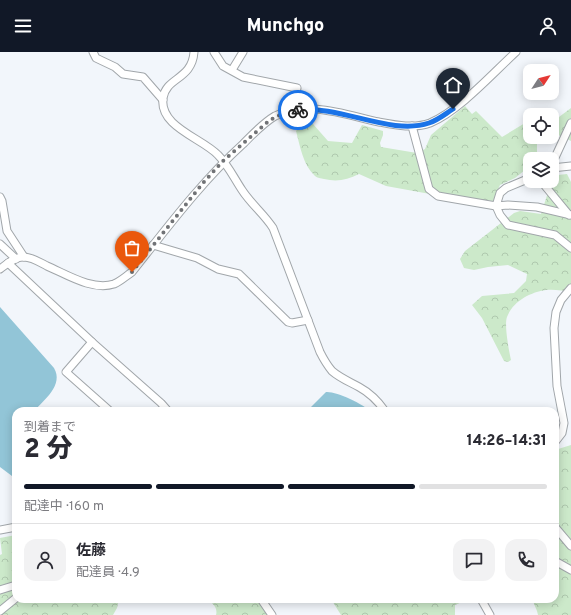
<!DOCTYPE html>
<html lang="ja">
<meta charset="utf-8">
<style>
:root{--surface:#fff;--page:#f2f2f3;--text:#2b2b33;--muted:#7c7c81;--line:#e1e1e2;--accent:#111827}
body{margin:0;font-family:Overpass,"Noto Sans JP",sans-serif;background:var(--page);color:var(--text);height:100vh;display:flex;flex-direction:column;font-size:15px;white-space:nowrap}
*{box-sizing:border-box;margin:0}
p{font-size:13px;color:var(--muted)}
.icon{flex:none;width:22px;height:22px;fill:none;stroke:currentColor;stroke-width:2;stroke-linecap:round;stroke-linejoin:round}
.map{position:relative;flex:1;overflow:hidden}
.panel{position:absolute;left:12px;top:355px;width:547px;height:196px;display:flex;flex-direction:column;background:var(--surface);border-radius:12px;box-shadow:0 2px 10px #0003}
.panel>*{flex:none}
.needle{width:26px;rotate:54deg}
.fabs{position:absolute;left:523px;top:12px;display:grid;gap:8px}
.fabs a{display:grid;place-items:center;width:36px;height:36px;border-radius:8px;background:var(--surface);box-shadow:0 2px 10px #0003;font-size:20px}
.pin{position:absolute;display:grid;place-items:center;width:34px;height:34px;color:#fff;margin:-41px -17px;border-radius:50% 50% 50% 0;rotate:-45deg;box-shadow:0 0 4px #0007}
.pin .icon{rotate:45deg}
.courier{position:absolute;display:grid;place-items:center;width:40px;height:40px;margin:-20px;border:3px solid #1a73e8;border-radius:50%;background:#fff;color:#222;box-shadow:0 1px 5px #0007}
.summary em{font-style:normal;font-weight:800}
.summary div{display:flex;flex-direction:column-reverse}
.summary{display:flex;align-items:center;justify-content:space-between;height:68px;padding:0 12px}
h1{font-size:26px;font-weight:800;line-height:30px}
.bar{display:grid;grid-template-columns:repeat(4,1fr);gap:6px 4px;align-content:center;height:48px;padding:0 12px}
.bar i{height:5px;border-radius:3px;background:var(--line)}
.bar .active{background:var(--accent)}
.bar p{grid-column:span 4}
.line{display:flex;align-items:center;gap:10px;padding:0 12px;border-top:1px solid var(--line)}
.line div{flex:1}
.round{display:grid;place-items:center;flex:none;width:42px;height:42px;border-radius:12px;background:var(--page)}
header{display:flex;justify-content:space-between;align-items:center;height:52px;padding:0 12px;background:var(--accent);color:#fff;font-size:18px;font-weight:800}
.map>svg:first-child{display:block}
.forest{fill:url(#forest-crowns)}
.water{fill:#92c5d7}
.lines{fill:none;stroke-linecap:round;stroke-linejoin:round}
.minor-casing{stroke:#a1a6aa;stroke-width:9}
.minor{stroke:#fff;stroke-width:7}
.done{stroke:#717376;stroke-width:4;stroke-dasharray:0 7.2}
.route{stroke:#1a73e8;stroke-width:5}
</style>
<header><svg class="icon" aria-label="menu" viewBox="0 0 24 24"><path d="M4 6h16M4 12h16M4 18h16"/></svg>Munchgo<svg class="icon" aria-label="person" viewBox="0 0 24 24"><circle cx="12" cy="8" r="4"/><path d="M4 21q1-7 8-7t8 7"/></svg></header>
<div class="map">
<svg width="571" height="563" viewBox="0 0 571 563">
<defs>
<pattern id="forest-crowns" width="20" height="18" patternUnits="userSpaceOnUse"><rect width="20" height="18" fill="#cce9ca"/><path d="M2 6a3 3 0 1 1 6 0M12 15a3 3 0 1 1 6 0" fill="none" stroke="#afc8ae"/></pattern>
</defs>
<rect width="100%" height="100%" fill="#f2f6fb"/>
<g class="forest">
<path d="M465,54l7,8 4,-3 26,26 28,-17v17h11l-4,1v15l-3,6h-4v7l-15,12 -15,7 -7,16 -63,-7 -44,-8 -27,-12c-12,6 -22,8 -35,5 -3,-1 -7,-1 -9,-3 -12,-11 -15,-30 -19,-45l6,-7 5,-2 6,2 15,17 24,2 10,-18 21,6v4l-3,8 1,4 36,6 8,-4 6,-14z"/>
<polygon points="571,56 571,89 561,84 552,82 552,68 555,68"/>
<path d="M567,122l4,8v109c-8,0 -17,-2 -25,-1 -15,2 -33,11 -39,27 -3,8 2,34 4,43l-3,2 -4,-1 -22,-43 -10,-13 10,-9 32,-3 12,-12 1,-7 -19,-9 -20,2 -14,3 -10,-2 -4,-9 5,-8 49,-38 6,-2 21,3 11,-34 6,-5z"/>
<polygon points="571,393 571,563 538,563 537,559 532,547 555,547 555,398"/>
<polygon points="16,483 16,547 119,547 117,556 113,563 0,563 0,503 2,502 0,486"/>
<path d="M177,547h80l11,16h-52c2,-7 -3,-11 -7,-15h-12l-10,3z"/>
<polygon points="331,547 462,547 462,550 455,553 455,563 341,563"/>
</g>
<g class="water">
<path d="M0,255l54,61c10,17 -10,32 -20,43h-18v68l-16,-12z"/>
<path d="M326,340c10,-1 37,12 44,19h-63z"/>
</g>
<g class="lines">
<defs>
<g id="minor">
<polyline points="93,0 96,6 115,15 123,22 143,25 163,48"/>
<path d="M194,0c-2,28 -28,25 -31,46 -4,29 39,40 55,57 10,10 16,23 24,35 9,14 22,24 31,38l47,124c3,6 7,13 12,19 8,7 18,11 27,16 11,6 19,14 26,24"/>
<polyline points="214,0 223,14 243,25 297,36 292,59"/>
<polyline points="232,18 243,0"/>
<polyline points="412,74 429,137 438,144 496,154 508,153 537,155 571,163"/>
<polyline points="552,112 571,71"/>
<polyline points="552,116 571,114"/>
<polyline points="530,126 506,136 500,141 496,154 500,163 508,173 555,183 571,196"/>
<polyline points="541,129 569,163"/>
<polyline points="0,145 2,149 7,179 24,205"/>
<polyline points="0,192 16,207"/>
<polyline points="153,193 197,206 218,217 239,222 288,270 292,271 308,268"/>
<polyline points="8,211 92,290 161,351 168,359"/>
<path d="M0,217c7,-5 16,-13 24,-12 8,0 17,6 23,9 19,8 45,25 67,18 7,-3 12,-8 18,-12 35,-44 69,-90 111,-128 10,-10 20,-21 32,-28 33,-16 71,-1 104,6 16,3 35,7 51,1 29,-12 63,-50 86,-71"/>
<polyline points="92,290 66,320 110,359"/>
<polyline points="555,390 562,381 564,371 557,334 554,276 556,260 561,248 571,236"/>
<polyline points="555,475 571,494"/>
<polyline points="0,478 16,475"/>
<polyline points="555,509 571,518"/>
<polyline points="0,538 16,533"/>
<polyline points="261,547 272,563"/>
<polyline points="481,547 490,563"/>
<polyline points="0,559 16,546"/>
</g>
</defs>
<use href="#minor" class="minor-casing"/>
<use href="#minor" class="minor"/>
</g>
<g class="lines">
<polyline class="done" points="132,220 203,131 223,109 270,68 286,60 298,58"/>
<path class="route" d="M298,58c42,-5 93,26 131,13 9,-3 16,-9 24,-14"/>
</g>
</svg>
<div class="fabs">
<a><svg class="needle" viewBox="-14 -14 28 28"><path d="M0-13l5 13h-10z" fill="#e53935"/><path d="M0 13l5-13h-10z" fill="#7c7c81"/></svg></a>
<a><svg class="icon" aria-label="locate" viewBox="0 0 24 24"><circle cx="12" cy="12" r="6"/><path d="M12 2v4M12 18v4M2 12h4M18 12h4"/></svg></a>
<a><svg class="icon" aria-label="layers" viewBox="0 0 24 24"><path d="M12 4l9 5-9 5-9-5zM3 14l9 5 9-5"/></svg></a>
</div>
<div class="pin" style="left:132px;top:220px;background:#ea580c"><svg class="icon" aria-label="bag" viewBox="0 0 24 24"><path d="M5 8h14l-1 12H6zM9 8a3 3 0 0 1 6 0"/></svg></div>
<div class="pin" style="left:453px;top:57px;background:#1f2937"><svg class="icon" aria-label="home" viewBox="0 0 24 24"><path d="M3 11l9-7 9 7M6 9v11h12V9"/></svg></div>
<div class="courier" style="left:298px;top:58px"><svg class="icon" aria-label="bike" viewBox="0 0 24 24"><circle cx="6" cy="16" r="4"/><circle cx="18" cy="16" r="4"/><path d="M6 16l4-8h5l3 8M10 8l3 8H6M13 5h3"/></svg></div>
<section class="panel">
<div class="summary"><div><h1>2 分</h1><p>到着まで</p></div><em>14:26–14:31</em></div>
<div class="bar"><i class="active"></i><i class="active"></i><i class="active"></i><i></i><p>配達中 · 160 m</p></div>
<div class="line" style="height:72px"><a class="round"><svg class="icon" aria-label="person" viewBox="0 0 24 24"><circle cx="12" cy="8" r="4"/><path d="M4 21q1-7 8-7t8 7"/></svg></a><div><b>佐藤</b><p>配達員 · 4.9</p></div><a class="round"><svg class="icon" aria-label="chat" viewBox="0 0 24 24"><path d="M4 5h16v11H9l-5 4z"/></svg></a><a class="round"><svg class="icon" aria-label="phone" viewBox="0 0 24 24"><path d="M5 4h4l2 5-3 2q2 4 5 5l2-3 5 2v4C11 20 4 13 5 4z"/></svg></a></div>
</section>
</div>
